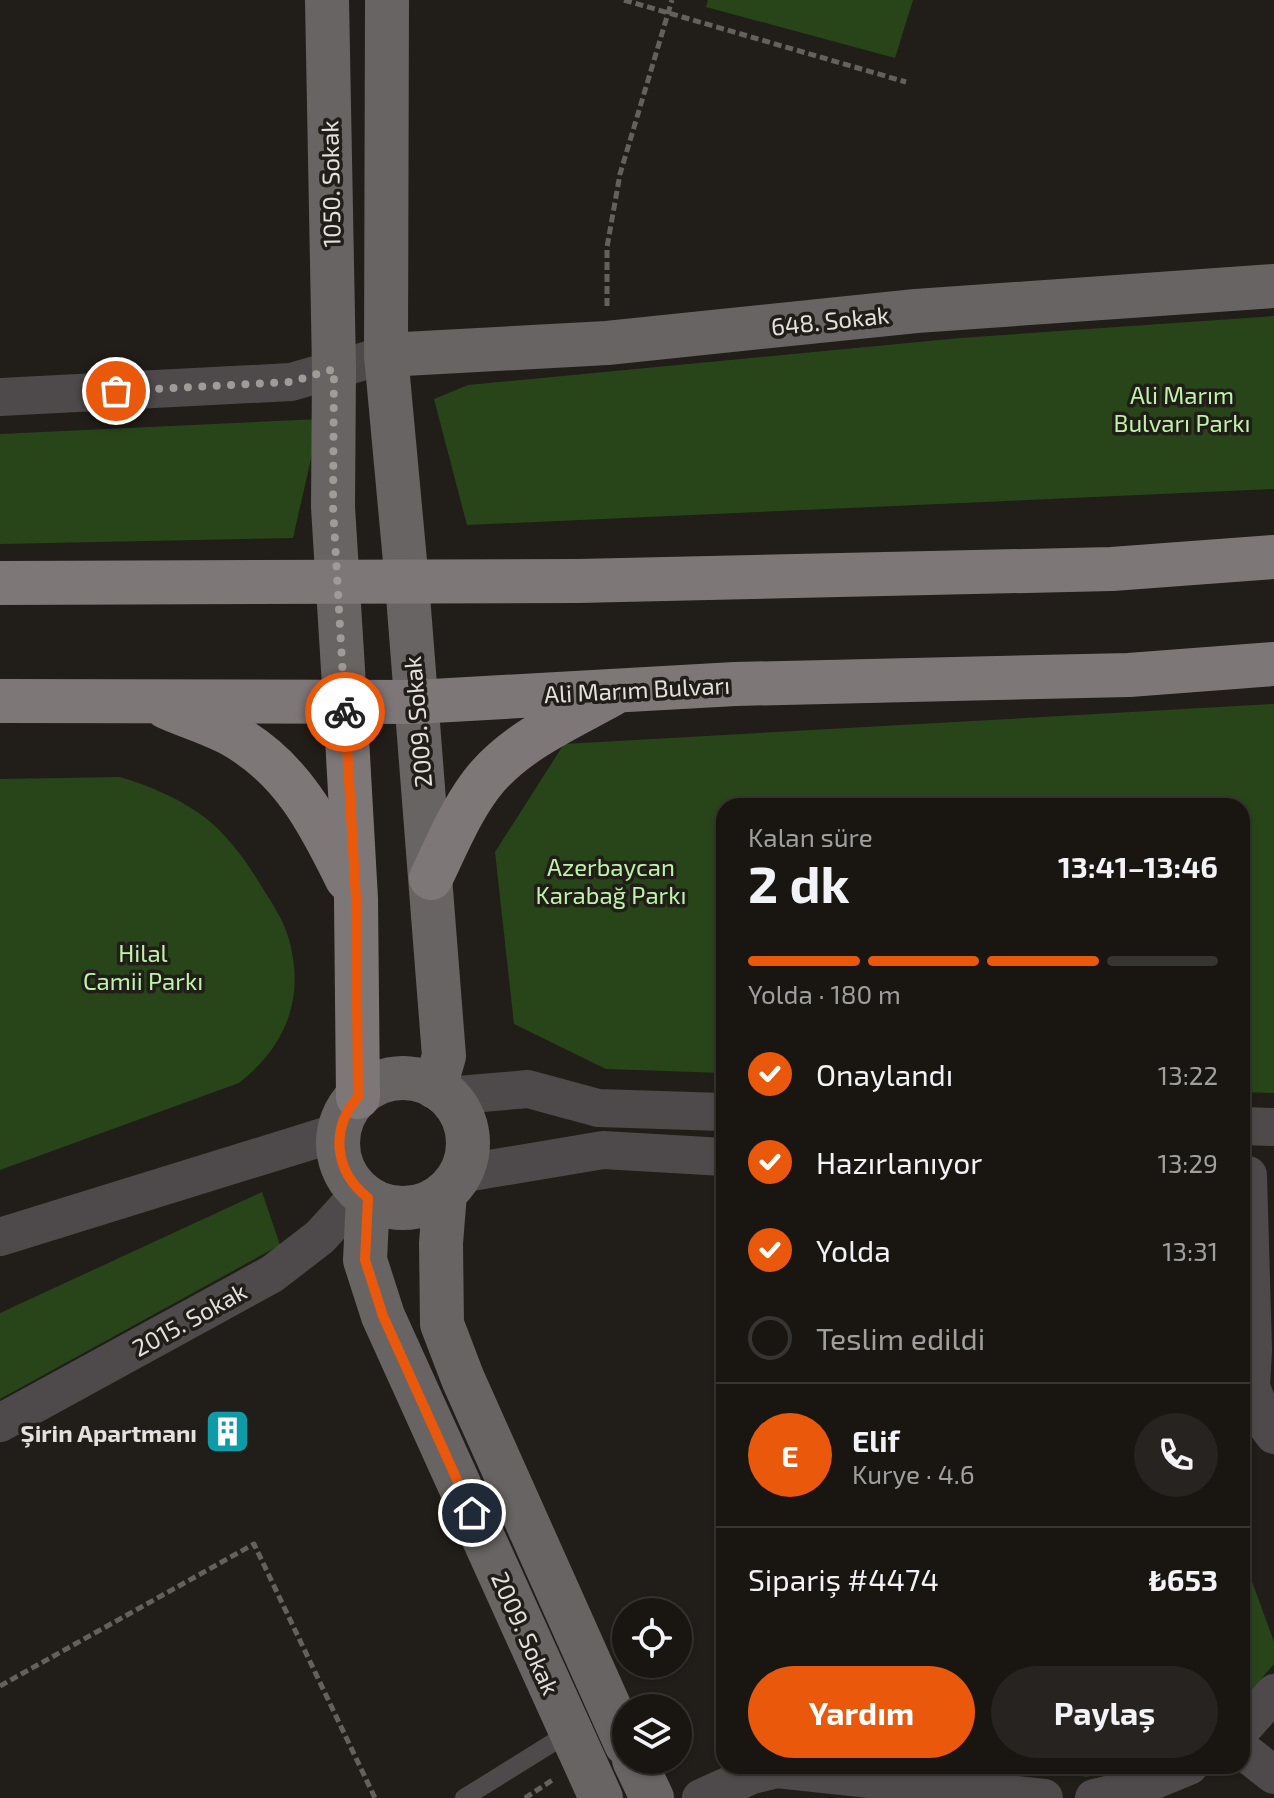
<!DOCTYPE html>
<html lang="tr">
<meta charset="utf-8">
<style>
:root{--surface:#191612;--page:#262320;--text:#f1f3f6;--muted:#9f9f9f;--line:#373532;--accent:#ea580c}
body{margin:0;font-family:"Exo 2",sans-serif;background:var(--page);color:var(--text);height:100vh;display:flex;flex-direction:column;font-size:30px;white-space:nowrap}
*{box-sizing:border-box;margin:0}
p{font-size:26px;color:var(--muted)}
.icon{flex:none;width:44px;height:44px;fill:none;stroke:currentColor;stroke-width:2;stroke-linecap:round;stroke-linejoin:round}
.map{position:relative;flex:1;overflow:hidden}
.side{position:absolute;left:716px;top:798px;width:534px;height:976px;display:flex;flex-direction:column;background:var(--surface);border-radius:24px;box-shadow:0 2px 6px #0004,0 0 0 2px var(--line)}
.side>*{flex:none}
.buttons{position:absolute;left:612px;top:1598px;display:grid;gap:16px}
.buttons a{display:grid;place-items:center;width:80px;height:80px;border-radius:50%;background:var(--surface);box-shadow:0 2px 6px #0004,0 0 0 2px var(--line);font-size:40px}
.pin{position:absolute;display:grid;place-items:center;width:68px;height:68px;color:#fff;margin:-34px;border:4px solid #fff;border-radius:50%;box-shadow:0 2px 8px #0007}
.courier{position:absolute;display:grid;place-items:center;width:80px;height:80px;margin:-40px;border:6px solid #ea580c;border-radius:50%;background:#fff;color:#222;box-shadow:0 2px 10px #0007}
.overview em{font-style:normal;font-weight:700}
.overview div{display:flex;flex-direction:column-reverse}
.overview{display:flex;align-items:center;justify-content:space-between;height:136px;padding:0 32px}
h1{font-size:52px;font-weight:700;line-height:60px}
.bar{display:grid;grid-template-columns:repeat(4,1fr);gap:12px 8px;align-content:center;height:96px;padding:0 32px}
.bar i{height:10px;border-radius:6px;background:var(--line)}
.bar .active{background:var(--accent)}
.bar p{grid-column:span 4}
.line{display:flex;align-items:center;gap:20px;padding:0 32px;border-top:2px solid var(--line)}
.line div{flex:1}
.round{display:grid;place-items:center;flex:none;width:84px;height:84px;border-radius:42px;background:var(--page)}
ol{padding:0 32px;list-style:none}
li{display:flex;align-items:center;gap:24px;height:88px}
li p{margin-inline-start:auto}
li .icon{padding:8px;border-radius:50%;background:var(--accent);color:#fff;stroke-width:4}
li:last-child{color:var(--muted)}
li i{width:44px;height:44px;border:4px solid var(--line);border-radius:50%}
.button{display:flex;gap:16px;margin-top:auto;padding:16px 32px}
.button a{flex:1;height:92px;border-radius:48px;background:var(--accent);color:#fff;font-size:32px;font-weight:700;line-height:92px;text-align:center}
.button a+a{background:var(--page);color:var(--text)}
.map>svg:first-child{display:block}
.green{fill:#28451a}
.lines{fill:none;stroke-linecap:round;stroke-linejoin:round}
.path{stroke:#64605c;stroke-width:5;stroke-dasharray:8 4;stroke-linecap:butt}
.lane{stroke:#4e4a4b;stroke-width:18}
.street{stroke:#4e4a4b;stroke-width:38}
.secondary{stroke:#696464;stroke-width:44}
.primary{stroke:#7e7778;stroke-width:44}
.done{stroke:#9f9c98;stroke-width:8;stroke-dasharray:0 14.4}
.route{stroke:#ea580c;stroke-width:10}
.labels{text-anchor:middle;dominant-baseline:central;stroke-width:7;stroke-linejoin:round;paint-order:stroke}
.street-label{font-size:24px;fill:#e3e0dd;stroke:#211d18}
.park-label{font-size:24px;fill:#bef4a7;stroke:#211d18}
.poi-label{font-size:24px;font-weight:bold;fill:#e3e0dd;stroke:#211d18;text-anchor:end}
</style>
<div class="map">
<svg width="1274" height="1798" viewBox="0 0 1274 1798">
<rect width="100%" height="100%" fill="#211d18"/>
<g class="green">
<polygon points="708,0 913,0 895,58 706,7"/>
<polygon points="1274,316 1274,489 467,525 434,399 468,385 960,338"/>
<polygon points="320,419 293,538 0,544 0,434"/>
<polygon points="1274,704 1274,1093 1242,1092 1242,806 724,806 724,1073 606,1069 514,1024 495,852 564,744"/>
<path d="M120,777c30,9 58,21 83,39 24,18 44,46 59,71 9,15 21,32 26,49 18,60 -1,109 -49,147l-239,87v-391z"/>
<polygon points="262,1192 280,1245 0,1399 0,1313"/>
<polygon points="1242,1554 1274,1642 1274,1664 1242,1701"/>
<polygon points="1056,1766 1138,1766 1086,1777 1056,1769"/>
</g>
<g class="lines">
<g class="path">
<polyline points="624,0 906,82"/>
<polyline points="607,306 607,247 620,174 672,0"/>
<polyline points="0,1686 254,1544 375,1798"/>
<polyline points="525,1798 554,1779"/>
</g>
<polyline class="lane" points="464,1798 570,1732"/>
<g class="street">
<polyline points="0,397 291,382 386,355"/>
<polyline points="447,1096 528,1089 598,1108 724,1112"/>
<polyline points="1242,1126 1274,1127"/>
<polyline points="460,1174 603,1150 724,1157"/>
<polyline points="1248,1175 1253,1350 1251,1386 1263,1420 1274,1435"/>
<polyline points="0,1237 339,1132"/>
<polyline points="0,1423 272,1274 320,1237 361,1192"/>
<polyline points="1242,1729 1274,1693"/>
<polyline points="1242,1750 1274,1775"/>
<polyline points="701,1798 752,1775 777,1769 1044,1798"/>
<polyline points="1094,1798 1133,1789 1189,1766"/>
</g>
<g class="secondary">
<polyline points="327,0 334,369 333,507 345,702"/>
<polyline points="387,0 386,355 407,583 444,1056 435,1087"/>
<polyline points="386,355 607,343 916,311 1274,286"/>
<circle cx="403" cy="1143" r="65"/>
<polyline points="445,1193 441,1243 442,1324 463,1379 626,1744"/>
<polyline points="368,1198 365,1260 383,1316 601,1798"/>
<polyline points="634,1760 652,1798"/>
</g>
<g class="primary">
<polyline points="0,583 578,581 1112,569 1274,557"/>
<polyline points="0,701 415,702 735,684 1129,675 1274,664"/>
<polyline points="345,702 356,899 358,1097"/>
<path d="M166,707c22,10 47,17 68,29 58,33 85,86 113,143"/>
<path d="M431,878c17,-35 32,-73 57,-102 33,-37 81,-58 123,-81"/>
</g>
</g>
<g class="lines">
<polyline class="done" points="116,391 291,382 334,369 333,507 345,712"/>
<path class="route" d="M345,712l11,187 2,198c-28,32 -24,74 10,101l-3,62 18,56 89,197"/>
</g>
<defs>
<symbol id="building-square" viewBox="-11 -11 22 22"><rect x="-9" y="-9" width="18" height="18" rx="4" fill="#0f9aa8" stroke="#211d18"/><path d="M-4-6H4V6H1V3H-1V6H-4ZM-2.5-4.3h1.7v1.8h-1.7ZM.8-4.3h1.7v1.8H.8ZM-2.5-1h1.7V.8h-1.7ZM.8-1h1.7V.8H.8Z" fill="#fff"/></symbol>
</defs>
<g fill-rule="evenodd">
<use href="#building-square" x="202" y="1406" width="51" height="51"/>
</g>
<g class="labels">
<g class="street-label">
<text transform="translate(330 184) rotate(-91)">1050. Sokak</text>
<text transform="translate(830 320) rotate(-6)">648. Sokak</text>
<text transform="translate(637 689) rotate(-3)">Ali Marım Bulvarı</text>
<text transform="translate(417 722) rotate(-95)">2009. Sokak</text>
<text transform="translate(189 1319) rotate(-29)">2015. Sokak</text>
<text transform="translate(526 1633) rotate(66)">2009. Sokak</text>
</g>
<g class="park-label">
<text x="1182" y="394">Ali Marım<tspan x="1182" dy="28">Bulvarı Parkı</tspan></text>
<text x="611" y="866">Azerbaycan<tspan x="611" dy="28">Karabağ Parkı</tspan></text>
<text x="143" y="952">Hilal<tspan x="143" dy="28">Camii Parkı</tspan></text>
</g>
<g class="poi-label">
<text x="197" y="1432">Şirin Apartmanı</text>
</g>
</g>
</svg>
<div class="buttons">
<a><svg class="icon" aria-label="locate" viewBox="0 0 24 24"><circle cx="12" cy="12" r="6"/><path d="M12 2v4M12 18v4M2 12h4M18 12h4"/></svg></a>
<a><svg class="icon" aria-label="layers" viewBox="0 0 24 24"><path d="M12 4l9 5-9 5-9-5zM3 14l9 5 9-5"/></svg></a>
</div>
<div class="pin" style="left:116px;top:391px;background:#ea580c"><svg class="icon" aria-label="bag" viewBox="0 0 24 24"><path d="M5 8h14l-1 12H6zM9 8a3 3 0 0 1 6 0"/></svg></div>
<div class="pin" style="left:472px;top:1513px;background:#1f2937"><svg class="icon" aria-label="home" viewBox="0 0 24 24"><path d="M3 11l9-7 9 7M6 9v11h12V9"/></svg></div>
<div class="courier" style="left:345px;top:712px"><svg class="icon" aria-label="bike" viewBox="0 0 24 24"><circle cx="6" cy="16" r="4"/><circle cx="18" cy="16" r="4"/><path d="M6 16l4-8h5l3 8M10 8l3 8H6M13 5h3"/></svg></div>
<section class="side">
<div class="overview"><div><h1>2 dk</h1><p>Kalan süre</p></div><em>13:41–13:46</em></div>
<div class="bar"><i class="active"></i><i class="active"></i><i class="active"></i><i></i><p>Yolda · 180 m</p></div>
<ol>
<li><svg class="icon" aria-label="check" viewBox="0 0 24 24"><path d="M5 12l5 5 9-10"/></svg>Onaylandı<p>13:22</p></li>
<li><svg class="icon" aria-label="check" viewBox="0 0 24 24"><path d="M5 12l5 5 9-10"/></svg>Hazırlanıyor<p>13:29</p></li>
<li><svg class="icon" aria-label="check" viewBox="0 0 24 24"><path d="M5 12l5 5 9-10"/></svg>Yolda<p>13:31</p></li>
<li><i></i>Teslim edildi</li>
</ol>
<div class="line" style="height:144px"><b class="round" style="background:var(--accent);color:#fff">E</b><div><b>Elif</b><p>Kurye · 4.6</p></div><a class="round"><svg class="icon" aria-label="phone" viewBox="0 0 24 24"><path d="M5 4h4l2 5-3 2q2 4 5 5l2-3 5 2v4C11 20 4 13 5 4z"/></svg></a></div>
<div class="line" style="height:104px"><div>Sipariş #4474</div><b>₺653</b></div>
<div class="button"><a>Yardım</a><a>Paylaş</a></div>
</section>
</div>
